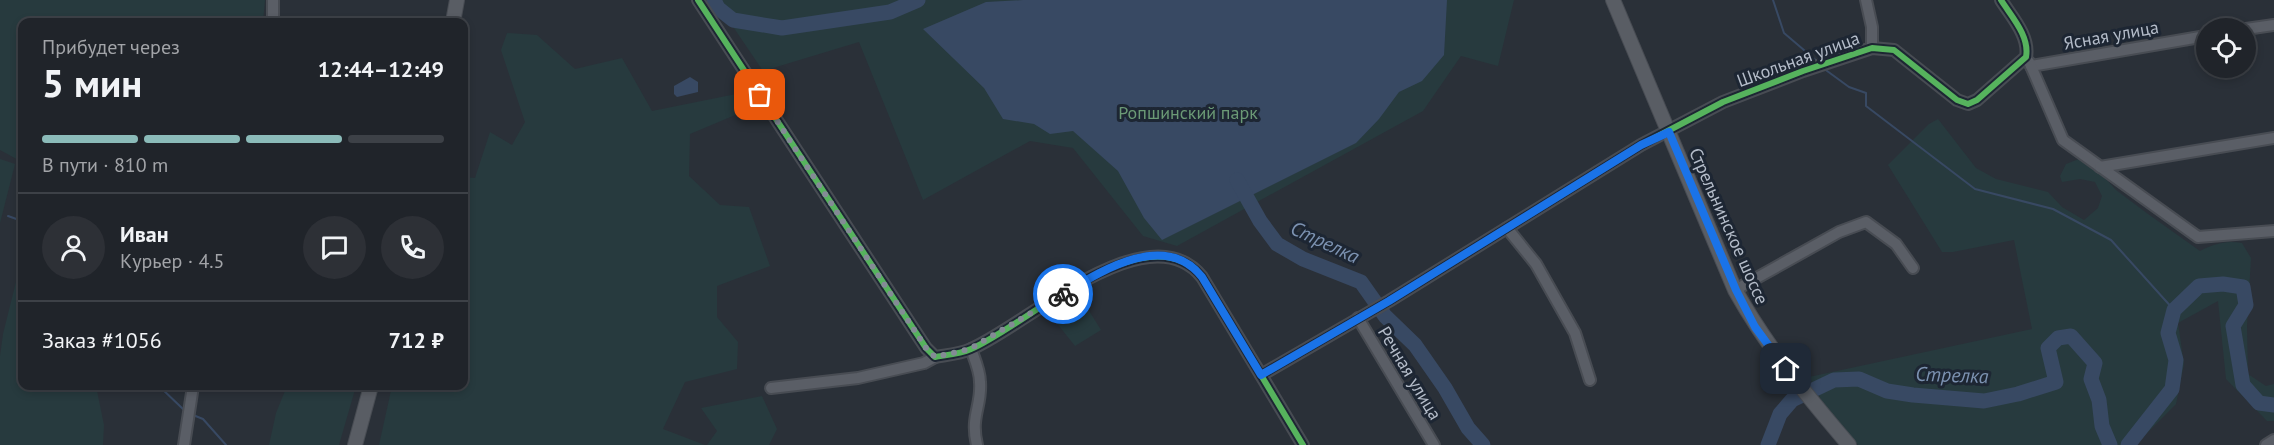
<!DOCTYPE html>
<html lang="ru">
<meta charset="utf-8">
<style>
:root{--surface:#20242a;--page:#2d3036;--text:#f1f3f6;--muted:#a2a4a8;--line:#3d4147;--accent:#8bbbb9}
body{margin:0;font-family:"PT Sans",sans-serif;background:var(--page);color:var(--text);height:100vh;display:flex;flex-direction:column;font-size:22px;white-space:nowrap}
*{box-sizing:border-box;margin:0}
p{font-size:20px;color:var(--muted)}
.icon{flex:none;width:33px;height:33px;fill:none;stroke:currentColor;stroke-width:2;stroke-linecap:round;stroke-linejoin:round}
.map{position:relative;flex:1;overflow:hidden}
.details{position:absolute;left:18px;top:18px;width:450px;height:372px;display:flex;flex-direction:column;background:var(--surface);border-radius:12px;box-shadow:0 3px 9px #0003,0 0 0 2px var(--line)}
.details>*{flex:none}
.buttons{position:absolute;left:2196px;top:18px;display:grid;gap:12px}
.buttons a{display:grid;place-items:center;width:60px;height:60px;border-radius:50%;background:var(--surface);box-shadow:0 3px 9px #0003,0 0 0 2px var(--line);font-size:30px}
.pin{position:absolute;display:grid;place-items:center;width:51px;height:51px;color:#fff;margin:-26px;border-radius:12px;box-shadow:0 3px 9px #0006}
.courier{position:absolute;display:grid;place-items:center;width:60px;height:60px;margin:-30px;border:4px solid #1a73e8;border-radius:50%;background:#fff;color:#222;box-shadow:0 2px 8px #0007}
.overview em{font-style:normal;font-weight:700}
.overview div{display:flex;flex-direction:column-reverse}
.overview{display:flex;align-items:center;justify-content:space-between;height:102px;padding:0 24px}
h1{font-size:39px;font-weight:700;line-height:45px}
.bar{display:grid;grid-template-columns:repeat(4,1fr);gap:9px 6px;align-content:center;height:72px;padding:0 24px}
.bar i{height:8px;border-radius:4px;background:var(--line)}
.bar .on{background:var(--accent)}
.bar p{grid-column:span 4}
.line{display:flex;align-items:center;gap:15px;padding:0 24px;border-top:2px solid var(--line)}
.line div{flex:1}
.round{display:grid;place-items:center;flex:none;width:63px;height:63px;border-radius:32px;background:var(--page)}
.map>svg:first-child{display:block}
.green{fill:#273a3e}
.water{fill:#384963}
.lines{fill:none;stroke-linecap:round;stroke-linejoin:round}
.stream{stroke:#384963;stroke-width:2}
.river{stroke:#384963;stroke-width:15}
.minor-casing{stroke:#484c53;stroke-width:14}
.secondary-casing{stroke:#484c53;stroke-width:16}
.minor{stroke:#5a5e66;stroke-width:10}
.secondary{stroke:#595d64;stroke-width:14}
.cycleway-casing{stroke:#1d2633;stroke-width:10}
.cycleway{stroke:#56b35d;stroke-width:6}
.done{stroke:#848b96;stroke-width:6;stroke-dasharray:0 10.8}
.route{stroke:#1a73e8;stroke-width:8}
.labels{text-anchor:middle;dominant-baseline:central;stroke-width:6;stroke-linejoin:round;paint-order:stroke}
.street-label{font-size:18px;fill:#b4bcc9;stroke:#1d2633}
.park-label{font-size:18px;fill:#6b9a76;stroke:#1d2633}
.water-label{font-size:20px;font-style:italic;fill:#7c92b1;stroke:#1d2633}
</style>
<div class="map">
<svg width="2274" height="445" viewBox="0 0 2274 445">
<rect width="100%" height="100%" fill="#2a3038"/>
<g class="green">
<polygon points="0,0 265,0 263,22 22,22 22,162 0,150"/>
<polygon points="715,0 1514,0 1498,66 1461,56 1423,111 1177,246 1143,236 1073,148 1030,141 923,200 859,42 763,71"/>
<polygon points="507,33 537,35 575,69 622,58 652,111 736,94 740,113 690,134 689,176 720,205 749,207 770,266 717,286 717,317 738,342 737,369 685,382 663,429 705,445 379,445 392,386 464,386 464,177 475,178 490,132 512,145 525,122 501,50"/>
<path d="M1938,119l38,49 20,11 52,13 14,15 22,13 14,-12 4,-12 -7,-14 -15,-3 -18,3 -2,-6 6,-12 13,-5 26,19 11,12 32,24 52,37c14,-7 26,-11 42,-8l9,15 -4,68 1,48 18,12 8,-2v37h-7l-41,-42 -8,-78 -40,22 6,41 -8,40 -41,41h-277l-33,-38 -16,-30 223,-48 -18,-89 -61,12h-11l-54,-87 41,-41z"/>
<polygon points="0,159 15,164 0,223"/>
<polygon points="22,258 22,386 96,386 104,425 103,445 0,445 0,356 3,334"/>
<polygon points="1081,298 1101,330 1075,346 1052,317"/>
<polygon points="287,386 356,386 339,445 269,445 276,413"/>
<polygon points="762,396 777,429 769,445 707,445 717,431 701,408"/>
</g>
<g class="water">
<polygon points="1023,0 1447,0 1444,55 1422,81 1399,92 1379,119 1356,143 1162,240 1144,218 1118,171 1073,131 1050,134 1034,124 1003,119 984,88 923,29 986,2"/>
<polygon points="690,77 698,82 698,92 677,97 674,94 674,86"/>
</g>
<g class="lines">
<g class="stream">
<polyline points="1773,0 1784,33 1818,62"/>
<polyline points="1823,68 1849,87 1866,93 1866,106 1975,189 2053,209 2111,240 2174,310"/>
<polyline points="8,216 22,221"/>
<polyline points="159,386 184,410"/>
<polyline points="193,415 203,419 226,445"/>
</g>
<g class="river">
<polyline points="714,0 718,8 733,20 782,28 890,12 918,0"/>
<polyline points="1237,180 1260,221 1277,244 1303,259 1361,282 1385,316 1415,345 1445,388 1468,428 1483,445"/>
<polyline points="1768,445 1780,414 1792,400 1834,380 1859,379 1887,391 1913,395 1984,401 2018,394 2056,382 2048,348 2058,338 2071,336 2095,363 2091,379 2099,400 2102,426 2110,445"/>
<polyline points="2128,445 2172,389 2176,360 2168,333 2174,310 2199,286 2223,284 2243,287 2246,305 2233,326 2243,385 2259,403 2274,405"/>
</g>
<defs>
<g id="minor">
<polyline points="273,0 273,22"/>
<path d="M698,0l228,348 9,9c11,-2 25,-3 36,-8 55,-23 177,-139 231,-72l101,168"/>
<polyline points="1866,0 1872,27 1872,48"/>
<polyline points="2246,29 2274,25"/>
<polyline points="2029,62 2031,66 2206,36"/>
<polyline points="2031,66 2063,140 2198,237 2274,231"/>
<polyline points="2100,167 2274,138"/>
<polyline points="1507,228 1536,264 1575,333 1590,380"/>
<polyline points="1735,290 1839,232 1866,222 1896,244 1913,268"/>
<polyline points="1358,318 1434,445"/>
<path d="M971,349c4,11 9,22 9,33 2,24 -10,34 -3,63"/>
<path d="M1261,375l128,-74 252,-156 82,-43 80,-31 69,-23 22,2 63,50 11,4 9,-4 49,-43c4,-21 -15,-41 -25,-57"/>
<polyline points="771,388 858,378 924,363 935,357"/>
<polyline points="184,445 193,386"/>
<polyline points="2266,445 2274,440"/>
</g>
<g id="secondary">
<path d="M1613,0l122,290c32,57 72,106 114,155"/>
<polyline points="453,22 457,0"/>
<polyline points="355,445 371,386"/>
</g>
</defs>
<use href="#minor" class="minor-casing"/>
<use href="#secondary" class="secondary-casing"/>
<use href="#minor" class="minor"/>
<use href="#secondary" class="secondary"/>
<defs>
<g id="cycleway">
<path d="M698,0l228,348 9,9c11,-2 25,-3 36,-8 55,-23 177,-139 231,-72l101,168"/>
<path d="M1261,375l128,-74 252,-156 82,-43 80,-31 69,-23 22,2 63,50 11,4 9,-4 49,-43c4,-21 -15,-41 -25,-57"/>
</g>
</defs>
<use href="#cycleway" class="cycleway-casing"/>
<use href="#cycleway" class="cycleway"/>
</g>
<g class="lines">
<polyline class="done" points="760,95 926,348 935,357 970,349 1063,294"/>
<path class="route" d="M1063,294c38,-23 102,-64 139,-17l59,98 128,-74 252,-156 28,-13 67,158 19,37 31,42"/>
</g>
<g class="labels">
<g class="street-label">
<text transform="translate(2111 35) rotate(-10)">Ясная улица</text>
<text transform="translate(1798 59) rotate(-20)">Школьная улица</text>
<text transform="translate(1729 226) rotate(66)">Стрельнинское шоссе</text>
<text transform="translate(1410 373) rotate(59)">Речная улица</text>
</g>
<g class="park-label">
<text x="1188" y="112">Ропшинский парк</text>
</g>
<g class="water-label">
<text transform="translate(1325 242) rotate(25)">Стрелка</text>
<text transform="translate(1952 375) rotate(2)">Стрелка</text>
</g>
</g>
</svg>
<div class="buttons">
<a><svg class="icon" aria-label="locate" viewBox="0 0 24 24"><circle cx="12" cy="12" r="6"/><path d="M12 2v4M12 18v4M2 12h4M18 12h4"/></svg></a>
</div>
<div class="pin" style="left:760px;top:95px;background:#ea580c"><svg class="icon" aria-label="bag" viewBox="0 0 24 24"><path d="M5 8h14l-1 12H6zM9 8a3 3 0 0 1 6 0"/></svg></div>
<div class="pin" style="left:1786px;top:369px;background:#1f2937"><svg class="icon" aria-label="home" viewBox="0 0 24 24"><path d="M3 11l9-7 9 7M6 9v11h12V9"/></svg></div>
<div class="courier" style="left:1063px;top:294px"><svg class="icon" aria-label="bike" viewBox="0 0 24 24"><circle cx="6" cy="16" r="4"/><circle cx="18" cy="16" r="4"/><path d="M6 16l4-8h5l3 8M10 8l3 8H6M13 5h3"/></svg></div>
<section class="details">
<div class="overview"><div><h1>5 мин</h1><p>Прибудет через</p></div><em>12:44–12:49</em></div>
<div class="bar"><i class="on"></i><i class="on"></i><i class="on"></i><i></i><p>В пути · 810 m</p></div>
<div class="line" style="height:108px"><a class="round"><svg class="icon" aria-label="person" viewBox="0 0 24 24"><circle cx="12" cy="8" r="4"/><path d="M4 21q1-7 8-7t8 7"/></svg></a><div><b>Иван</b><p>Курьер · 4.5</p></div><a class="round"><svg class="icon" aria-label="chat" viewBox="0 0 24 24"><path d="M4 5h16v11H9l-5 4z"/></svg></a><a class="round"><svg class="icon" aria-label="phone" viewBox="0 0 24 24"><path d="M5 4h4l2 5-3 2q2 4 5 5l2-3 5 2v4C11 20 4 13 5 4z"/></svg></a></div>
<div class="line" style="height:78px"><div>Заказ #1056</div><b>712 ₽</b></div>
</section>
</div>
